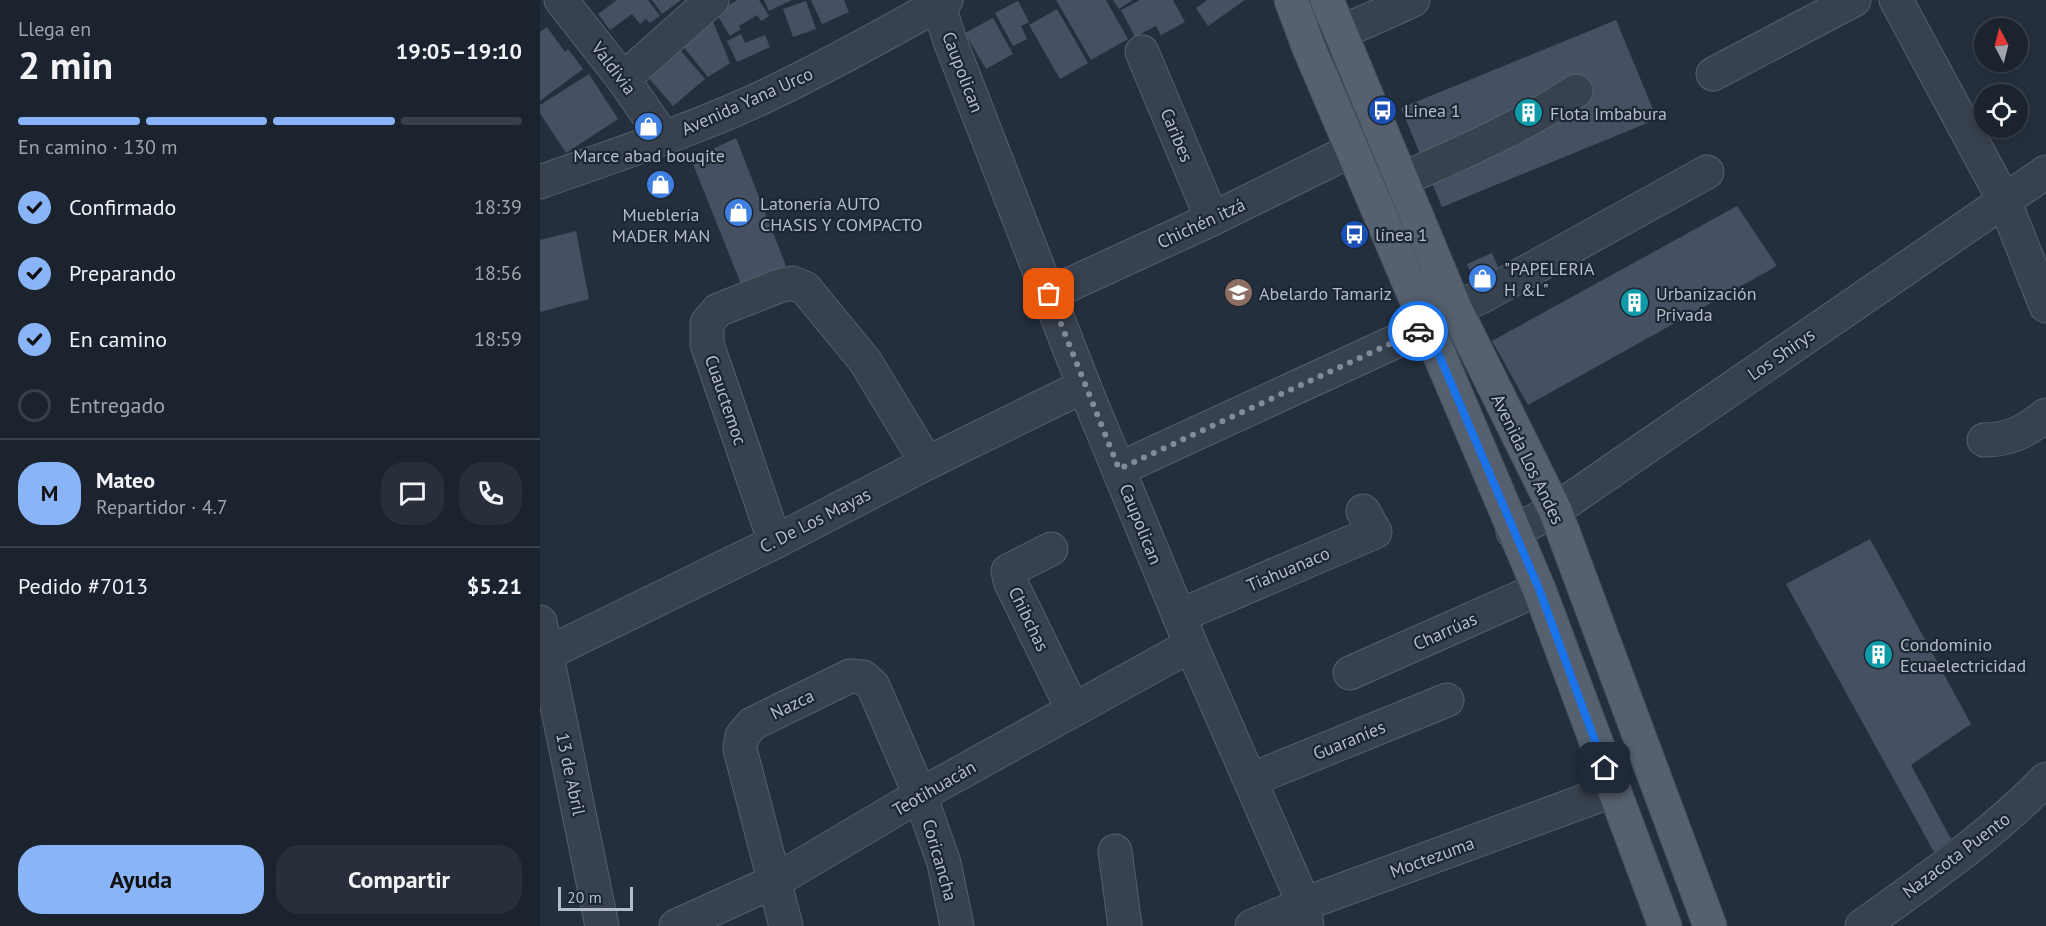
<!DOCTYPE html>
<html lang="es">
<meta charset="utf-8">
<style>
:root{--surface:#1b232e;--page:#282f3a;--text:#f1f3f6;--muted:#a0a4aa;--line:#39404a;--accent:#8ab4f8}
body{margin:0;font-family:"PT Sans",sans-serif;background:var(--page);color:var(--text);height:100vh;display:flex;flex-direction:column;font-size:22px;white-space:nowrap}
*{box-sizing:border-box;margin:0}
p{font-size:20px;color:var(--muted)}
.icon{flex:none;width:33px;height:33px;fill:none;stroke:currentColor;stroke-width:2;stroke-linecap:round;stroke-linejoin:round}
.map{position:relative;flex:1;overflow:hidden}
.panel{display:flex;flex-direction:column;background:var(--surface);width:540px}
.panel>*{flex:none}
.needle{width:39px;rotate:353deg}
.fabs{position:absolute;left:1434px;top:18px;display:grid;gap:12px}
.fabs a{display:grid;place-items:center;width:54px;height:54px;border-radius:50%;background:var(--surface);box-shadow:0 3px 9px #0003,0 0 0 2px var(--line);font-size:30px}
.scale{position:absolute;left:18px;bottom:15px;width:75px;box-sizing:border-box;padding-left:6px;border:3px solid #b4bcc9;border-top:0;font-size:16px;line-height:21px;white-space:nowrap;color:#b4bcc9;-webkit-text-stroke:4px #1d2633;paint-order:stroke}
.pin{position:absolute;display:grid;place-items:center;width:51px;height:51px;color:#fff;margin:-26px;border-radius:12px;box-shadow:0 3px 9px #0006}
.courier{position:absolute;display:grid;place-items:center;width:60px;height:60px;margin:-30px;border:4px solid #1a73e8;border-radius:50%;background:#fff;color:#222;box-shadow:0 2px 8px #0007}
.overview em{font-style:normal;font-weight:700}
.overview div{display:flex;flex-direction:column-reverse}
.overview{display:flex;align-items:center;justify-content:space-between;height:102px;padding:0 18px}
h1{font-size:39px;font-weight:700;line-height:45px}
.bar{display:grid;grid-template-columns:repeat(4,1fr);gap:9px 6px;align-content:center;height:72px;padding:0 18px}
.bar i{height:8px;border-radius:4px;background:var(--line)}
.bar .active{background:var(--accent)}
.bar p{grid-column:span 4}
.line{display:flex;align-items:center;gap:15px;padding:0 18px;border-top:2px solid var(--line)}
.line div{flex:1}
.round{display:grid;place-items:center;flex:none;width:63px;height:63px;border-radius:24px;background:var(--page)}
ol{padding:0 18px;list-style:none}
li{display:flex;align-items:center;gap:18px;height:66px}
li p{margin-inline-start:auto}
li .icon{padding:6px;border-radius:50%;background:var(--accent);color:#111;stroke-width:4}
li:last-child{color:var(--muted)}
li i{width:33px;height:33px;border:3px solid var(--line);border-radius:50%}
.primary-button{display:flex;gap:12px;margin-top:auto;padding:12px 18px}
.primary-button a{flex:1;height:69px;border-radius:24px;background:var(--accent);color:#111;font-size:24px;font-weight:700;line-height:69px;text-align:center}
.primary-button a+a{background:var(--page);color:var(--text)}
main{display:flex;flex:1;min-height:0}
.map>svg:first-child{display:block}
.building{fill:#455162}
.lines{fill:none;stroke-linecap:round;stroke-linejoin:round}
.minor-casing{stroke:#565f6c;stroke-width:35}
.major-casing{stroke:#414a57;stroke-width:35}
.minor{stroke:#38414e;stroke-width:33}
.major{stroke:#56606e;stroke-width:33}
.done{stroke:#828b98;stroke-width:6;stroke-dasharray:0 10.8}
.route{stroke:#1a73e8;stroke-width:8}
.labels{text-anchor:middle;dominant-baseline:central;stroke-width:4.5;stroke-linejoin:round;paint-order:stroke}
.street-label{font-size:18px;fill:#b4bcc9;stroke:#1d2633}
.poi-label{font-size:18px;fill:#b4bcc9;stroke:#1d2633;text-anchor:start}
</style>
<main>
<section class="panel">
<div class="overview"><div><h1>2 min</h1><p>Llega en</p></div><em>19:05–19:10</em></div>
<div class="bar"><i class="active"></i><i class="active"></i><i class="active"></i><i></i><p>En camino · 130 m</p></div>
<ol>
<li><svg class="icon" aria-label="check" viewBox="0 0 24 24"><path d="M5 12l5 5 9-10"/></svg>Confirmado<p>18:39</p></li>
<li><svg class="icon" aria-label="check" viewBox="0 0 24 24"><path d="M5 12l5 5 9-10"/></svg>Preparando<p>18:56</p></li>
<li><svg class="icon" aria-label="check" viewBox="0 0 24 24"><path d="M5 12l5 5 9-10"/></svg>En camino<p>18:59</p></li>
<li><i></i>Entregado</li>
</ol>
<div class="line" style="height:108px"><b class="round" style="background:var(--accent);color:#111">M</b><div><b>Mateo</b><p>Repartidor · 4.7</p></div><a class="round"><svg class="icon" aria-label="chat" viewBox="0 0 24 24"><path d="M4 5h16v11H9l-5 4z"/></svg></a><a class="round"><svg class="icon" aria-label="phone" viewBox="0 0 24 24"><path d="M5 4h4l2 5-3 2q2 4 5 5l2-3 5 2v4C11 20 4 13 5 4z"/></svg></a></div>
<div class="line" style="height:78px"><div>Pedido #7013</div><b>$5.21</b></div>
<div class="primary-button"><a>Ayuda</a><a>Compartir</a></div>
</section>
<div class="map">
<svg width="1506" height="926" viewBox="0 0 1506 926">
<rect width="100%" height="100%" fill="#242f3e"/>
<g class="building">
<polygon points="77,0 108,0 120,16 110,23 106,19 100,24 92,14 70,30 58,14"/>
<polygon points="112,0 141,0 122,14"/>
<polygon points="197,0 219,0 229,16 221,21 217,15 199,26 201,29 190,36 176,13"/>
<polygon points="224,0 252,0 229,11"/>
<polygon points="271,0 304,0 309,12 282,24"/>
<polygon points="516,0 566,0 588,39 551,60"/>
<polygon points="573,0 593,0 579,9"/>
<polygon points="600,0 633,0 645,22 621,35 616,26 595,37 581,10"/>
<polygon points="667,0 705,0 668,26 656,8"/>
<polygon points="266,1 276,29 253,37 243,9"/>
<polygon points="478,1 489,22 481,26 487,39 473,46 455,13"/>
<polygon points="517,9 548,63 520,79 489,25"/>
<polygon points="171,17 190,63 168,77 142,45"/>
<polygon points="453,18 473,54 446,69 425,33"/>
<polygon points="1076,20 1117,119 902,207 861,108"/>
<polygon points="7,27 25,52 28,49 43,69 0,101 0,32"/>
<polygon points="201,34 205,43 225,35 230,47 197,62 187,41"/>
<polygon points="140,50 165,79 133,106 108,77"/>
<polygon points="49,74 78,119 26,153 0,113 0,105"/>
<polygon points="196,138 246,266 201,284 151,159"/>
<polygon points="1197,206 1237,266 988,405 952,341"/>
<polygon points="36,231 49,299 0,312 0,240"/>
<polygon points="952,253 963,278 938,289 927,264"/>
<polygon points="1330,539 1431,724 1371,765 1411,839 1394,852 1246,584"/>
</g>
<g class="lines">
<defs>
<g id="minor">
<polyline points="21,0 83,79 124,138"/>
<polyline points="397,0 410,41 544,386 651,645 764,904 767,926"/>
<polyline points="1356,0 1464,200 1506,306"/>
<path d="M769,48c34,-18 69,-31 104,-48"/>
<polyline points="602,52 672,219"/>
<polyline points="1173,74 1314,0"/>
<polyline points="83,79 172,0"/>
<path d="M863,179c59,-26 119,-52 173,-88"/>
<path d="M0,182c73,-26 147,-50 217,-82 64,-30 127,-65 189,-100"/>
<polyline points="509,294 672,219 812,150"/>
<polyline points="915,308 941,297 1167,172"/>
<path d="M1444,440c26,0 42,-9 62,-25"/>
<polyline points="579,469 887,327"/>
<polyline points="973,532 1015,510 1506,172"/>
<polyline points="235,542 167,344 167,323 178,310 239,286 252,283 265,288 325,361 387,463"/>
<polyline points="511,549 468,571 470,581 533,710"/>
<polyline points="639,616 835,532 823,511"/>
<polyline points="0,622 62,926"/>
<polyline points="6,654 235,542 387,463 544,386"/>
<polyline points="810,673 999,589"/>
<polyline points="710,780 907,700"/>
<polyline points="575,851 585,926"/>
<polyline points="136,926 235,881 380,795 651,645"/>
<polyline points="246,926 200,749 202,736 212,724 310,676 323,677 333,686 380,795 404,863 417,926"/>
<polyline points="712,926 764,904 1074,790"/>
<path d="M1322,926c64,-46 129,-90 184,-147"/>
</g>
<g id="major">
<polyline points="751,0 769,48 999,589 1125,926"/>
<polyline points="787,0 915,308 1015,510 1170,926"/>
</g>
</defs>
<use href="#minor" class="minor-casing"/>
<use href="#major" class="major-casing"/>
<use href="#minor" class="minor"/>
<use href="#major" class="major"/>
</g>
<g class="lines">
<polyline class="done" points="509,294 579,469 878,331"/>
<polyline class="route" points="878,331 887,327 999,589 1065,768"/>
</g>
<defs>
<symbol id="bus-disc" viewBox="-11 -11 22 22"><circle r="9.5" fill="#1a4fb4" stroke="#1d2633"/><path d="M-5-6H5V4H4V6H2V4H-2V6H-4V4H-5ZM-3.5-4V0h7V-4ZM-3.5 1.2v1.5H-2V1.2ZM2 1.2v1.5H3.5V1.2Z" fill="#fff"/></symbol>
<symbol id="building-disc" viewBox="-11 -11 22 22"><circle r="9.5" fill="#0f9aa8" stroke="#1d2633"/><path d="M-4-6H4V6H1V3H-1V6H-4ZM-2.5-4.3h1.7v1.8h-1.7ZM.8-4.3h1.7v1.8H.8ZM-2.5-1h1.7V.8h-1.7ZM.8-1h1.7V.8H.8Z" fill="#fff"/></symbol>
<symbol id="shop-disc" viewBox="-11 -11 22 22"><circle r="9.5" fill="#3f7fe0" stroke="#1d2633"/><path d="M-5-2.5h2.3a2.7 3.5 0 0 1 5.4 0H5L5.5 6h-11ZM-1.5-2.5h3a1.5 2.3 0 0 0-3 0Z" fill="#fff"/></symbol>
<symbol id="school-disc" viewBox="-11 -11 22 22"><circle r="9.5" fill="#8d6e63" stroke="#1d2633"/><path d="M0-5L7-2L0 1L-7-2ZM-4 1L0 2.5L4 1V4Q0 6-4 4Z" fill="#fff"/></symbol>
</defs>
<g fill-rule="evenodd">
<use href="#bus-disc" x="826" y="94" width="33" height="33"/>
<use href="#building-disc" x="972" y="96" width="33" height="33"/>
<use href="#shop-disc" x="92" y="110" width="33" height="33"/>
<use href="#shop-disc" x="104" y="168" width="33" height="33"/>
<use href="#shop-disc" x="182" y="196" width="33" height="33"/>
<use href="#bus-disc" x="798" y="218" width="33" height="33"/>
<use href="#shop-disc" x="926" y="262" width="33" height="33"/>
<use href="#school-disc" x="682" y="276" width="33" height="33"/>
<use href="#building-disc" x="1078" y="286" width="33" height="33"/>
<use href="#building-disc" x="1322" y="638" width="33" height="33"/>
</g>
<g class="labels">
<g class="street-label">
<text transform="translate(74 68) rotate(53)">Valdivia</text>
<text transform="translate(423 72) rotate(69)">Caupolican</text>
<text transform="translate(207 101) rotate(-24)">Avenida Yana Urco</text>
<text transform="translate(637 135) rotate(67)">Caribes</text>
<text transform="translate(661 223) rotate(-25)">Chichén itzá</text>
<text transform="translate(1241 354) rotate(-35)">Los Shirys</text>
<text transform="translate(186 400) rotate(71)">Cuauctemoc</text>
<text transform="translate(988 459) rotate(64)">Avenida Los Andes</text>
<text transform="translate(275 520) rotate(-27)">C. De Los Mayas</text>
<text transform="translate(601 524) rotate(68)">Caupolican</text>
<text transform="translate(748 569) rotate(-23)">Tiahuanaco</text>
<text transform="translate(489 619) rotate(64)">Chibchas</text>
<text transform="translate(905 631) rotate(-24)">Charrúas</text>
<text transform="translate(252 704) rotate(-26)">Nazca</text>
<text transform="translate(809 740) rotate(-22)">Guaraníes</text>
<text transform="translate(31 774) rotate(78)">13 de Abril</text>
<text transform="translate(394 788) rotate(-30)">Teotihuacán</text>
<text transform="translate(1416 855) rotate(-37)">Nazacota Puento</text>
<text transform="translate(892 857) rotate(-20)">Moctezuma</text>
<text transform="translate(400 860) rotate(74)">Coricancha</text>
</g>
<g class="poi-label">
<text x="864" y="110">Linea 1</text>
<text x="1010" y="113">Flota Imbabura</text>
<text x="109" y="155" text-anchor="middle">Marce abad bouqite</text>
<text x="220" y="203">Latonería AUTO<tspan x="220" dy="21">CHASIS Y COMPACTO</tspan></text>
<text x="121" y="214" text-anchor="middle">Mueblería<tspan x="121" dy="21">MADER MAN</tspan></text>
<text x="835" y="234">línea 1</text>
<text x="964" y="268">"PAPELERIA<tspan x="964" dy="21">H &amp;L"</tspan></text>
<text x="719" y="293">Abelardo Tamariz</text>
<text x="1116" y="293">Urbanización<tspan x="1116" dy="21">Privada</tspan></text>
<text x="1360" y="644">Condominio<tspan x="1360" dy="21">Ecuaelectricidad</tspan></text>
</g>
</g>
</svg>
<div class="fabs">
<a><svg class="needle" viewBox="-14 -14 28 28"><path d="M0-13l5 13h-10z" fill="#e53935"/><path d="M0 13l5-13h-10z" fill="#a0a4aa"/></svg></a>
<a><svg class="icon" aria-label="locate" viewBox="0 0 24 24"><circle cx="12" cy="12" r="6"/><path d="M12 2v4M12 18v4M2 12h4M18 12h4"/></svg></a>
</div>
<div class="scale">20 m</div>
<div class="pin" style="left:509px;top:294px;background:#ea580c"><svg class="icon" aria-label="bag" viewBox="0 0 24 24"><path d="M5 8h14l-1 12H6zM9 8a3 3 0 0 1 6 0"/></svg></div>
<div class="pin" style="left:1065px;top:768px;background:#1f2937"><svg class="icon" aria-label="home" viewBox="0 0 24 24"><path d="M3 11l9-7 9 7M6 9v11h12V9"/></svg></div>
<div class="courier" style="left:878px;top:331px"><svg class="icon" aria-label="car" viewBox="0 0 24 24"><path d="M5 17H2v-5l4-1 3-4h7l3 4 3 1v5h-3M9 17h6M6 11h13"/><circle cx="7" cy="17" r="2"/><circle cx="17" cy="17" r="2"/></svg></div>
</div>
</main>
